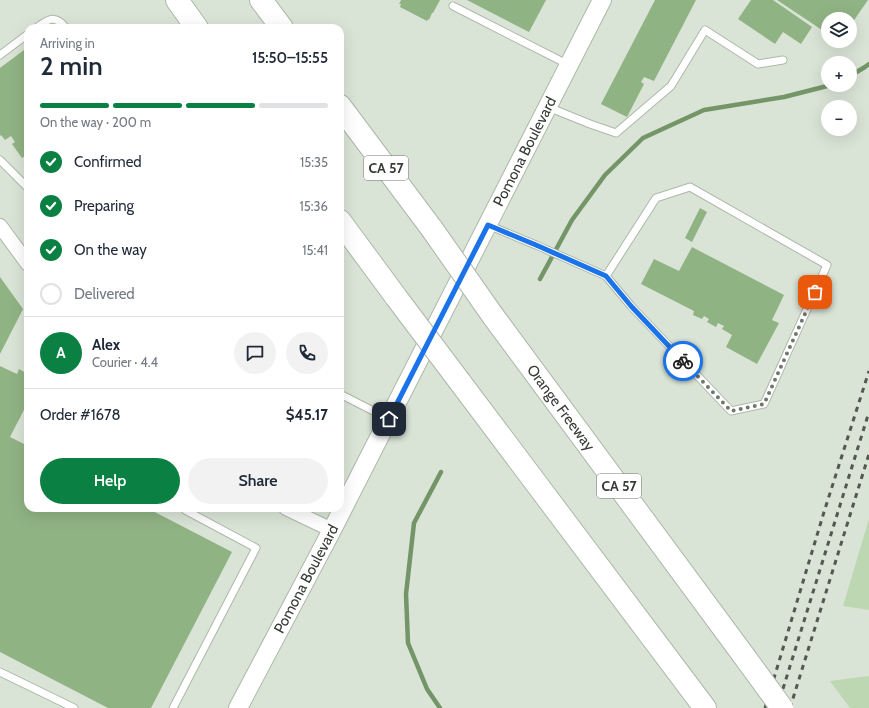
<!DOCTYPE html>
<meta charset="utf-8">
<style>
:root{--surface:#fff;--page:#f2f2f3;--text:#1f2937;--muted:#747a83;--line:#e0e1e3;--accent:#0b8043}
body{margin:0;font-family:Cabin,sans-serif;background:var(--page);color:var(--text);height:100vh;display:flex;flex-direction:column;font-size:15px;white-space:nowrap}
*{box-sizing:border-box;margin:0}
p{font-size:13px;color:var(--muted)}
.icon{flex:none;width:22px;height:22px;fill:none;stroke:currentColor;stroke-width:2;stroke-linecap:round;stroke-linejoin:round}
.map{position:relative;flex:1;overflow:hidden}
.panel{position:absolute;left:24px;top:24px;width:320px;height:488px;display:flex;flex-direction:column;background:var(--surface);border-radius:12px;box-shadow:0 4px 16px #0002}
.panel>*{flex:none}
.buttons{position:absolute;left:821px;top:12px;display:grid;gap:8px}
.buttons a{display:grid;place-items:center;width:36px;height:36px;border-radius:50%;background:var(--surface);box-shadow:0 4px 16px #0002;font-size:20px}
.pin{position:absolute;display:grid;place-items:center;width:34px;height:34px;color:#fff;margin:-17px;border-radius:8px;box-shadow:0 2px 6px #0006}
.courier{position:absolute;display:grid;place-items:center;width:40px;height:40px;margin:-20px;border:3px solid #1a73e8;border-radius:50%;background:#fff;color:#222;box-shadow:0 1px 5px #0007}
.summary em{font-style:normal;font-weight:600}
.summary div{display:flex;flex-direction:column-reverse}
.summary{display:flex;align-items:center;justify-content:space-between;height:68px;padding:0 16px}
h1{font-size:26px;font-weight:600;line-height:30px}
.bar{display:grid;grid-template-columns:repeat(4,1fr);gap:6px 4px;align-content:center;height:48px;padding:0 16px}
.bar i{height:5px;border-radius:3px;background:var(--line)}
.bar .active{background:var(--accent)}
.bar p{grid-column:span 4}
.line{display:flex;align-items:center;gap:10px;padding:0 16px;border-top:1px solid var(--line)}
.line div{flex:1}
.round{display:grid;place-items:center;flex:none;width:42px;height:42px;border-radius:21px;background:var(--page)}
ol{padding:0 16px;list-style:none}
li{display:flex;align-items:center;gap:12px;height:44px}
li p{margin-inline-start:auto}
li .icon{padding:4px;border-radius:50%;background:var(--accent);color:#fff;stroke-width:4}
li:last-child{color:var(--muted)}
li i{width:22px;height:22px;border:2px solid var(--line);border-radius:50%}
.cta{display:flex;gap:8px;margin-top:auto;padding:8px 16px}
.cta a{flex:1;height:46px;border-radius:24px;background:var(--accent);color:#fff;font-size:16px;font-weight:600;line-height:46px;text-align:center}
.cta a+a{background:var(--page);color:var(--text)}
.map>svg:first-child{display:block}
.green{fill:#bcd7b2}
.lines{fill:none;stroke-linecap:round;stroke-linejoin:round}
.stream{stroke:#749568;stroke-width:4.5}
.building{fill:#90b384}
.service-casing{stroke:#aeb8aa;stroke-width:9}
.minor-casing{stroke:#aeb8aa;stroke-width:16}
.tertiary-casing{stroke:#aeb8aa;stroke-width:20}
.motorway-casing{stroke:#aeb8aa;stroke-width:24}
.service{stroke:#fff;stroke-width:7}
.minor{stroke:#fff;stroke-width:14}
.tertiary{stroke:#fff;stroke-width:18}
.motorway{stroke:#fff;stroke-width:22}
.rail{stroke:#535851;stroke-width:3;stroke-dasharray:5 5;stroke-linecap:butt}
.motorway-bridge-casing{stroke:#aeb8aa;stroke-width:24;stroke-linecap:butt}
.motorway-bridge{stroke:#fff;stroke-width:22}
.done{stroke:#70776e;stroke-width:4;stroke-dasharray:0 7.2}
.route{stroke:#1a73e8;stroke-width:5}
.labels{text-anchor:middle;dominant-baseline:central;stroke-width:3;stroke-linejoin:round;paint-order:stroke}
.shield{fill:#fff;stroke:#747672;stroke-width:1}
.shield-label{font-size:14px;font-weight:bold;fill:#383c36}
.street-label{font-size:15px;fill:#383c36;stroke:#fff}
</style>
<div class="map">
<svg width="869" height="708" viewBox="0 0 869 708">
<rect width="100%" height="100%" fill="#d9e4d6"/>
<g class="green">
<polygon points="869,519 869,610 843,606"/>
<polygon points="869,676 869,708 850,708 830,681"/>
</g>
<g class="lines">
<g class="stream">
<polyline points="850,76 865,67 869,64"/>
<polyline points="540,279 572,220 605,175 643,138 704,110 784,97 831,85"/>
<polyline points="440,708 427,689 408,643 406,594 414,523 441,472"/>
</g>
</g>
<g class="building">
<polygon points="401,0 440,0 433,13 432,13 429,20 428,19 427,21 400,7 401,4 399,4"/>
<polygon points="467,0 546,0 529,32"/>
<polygon points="655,0 696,0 654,81 644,77 641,82 644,84 627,117 601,104"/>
<polygon points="751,0 773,0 812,27 801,44 783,32 775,44 738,19"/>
<polygon points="777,0 868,0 850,26 850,19 828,19 828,34"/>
<polygon points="28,47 28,160 25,156 22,158 12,144 15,142 11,136 5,140 1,135 0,136 0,68"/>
<polygon points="700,208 707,212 692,242 685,238"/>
<polygon points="692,247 784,295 772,320 779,323 757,364 726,347 732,335 722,329 724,326 718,323 716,327 707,322 709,319 704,316 702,319 693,315 694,311 641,284 654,259 679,271"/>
<polygon points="0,277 23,309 0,354"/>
<polygon points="0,366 17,374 19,369 28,374 28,402 10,437 28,446 28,508 147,508 232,552 151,708 108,708 0,652"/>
</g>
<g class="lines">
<defs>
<g id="service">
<polyline points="453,6 569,65"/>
<path d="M36,28c12,-9 19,-14 30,0"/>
<polyline points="0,55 28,34"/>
<polyline points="548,107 590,124 616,133 671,86 705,30 758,64 783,60"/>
<polyline points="0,160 28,188"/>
<polyline points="488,225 536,245 606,276 656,198 690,187 827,265 764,404 731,411 631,306 606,276"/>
<polyline points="340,394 389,419"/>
<polyline points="0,672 74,708"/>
<polyline points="173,708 256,548 185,510 186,508"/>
</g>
<g id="minor">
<polyline points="0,226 28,264"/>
<polyline points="286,508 332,530"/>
</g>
<g id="tertiary">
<path id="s1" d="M238,708l94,-178 270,-530"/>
</g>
<g id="motorway">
<polyline points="177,0 197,28"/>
<polyline points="261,0 282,28"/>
<polyline points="340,106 432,229"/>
<polyline points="340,221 396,297"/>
<path id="s2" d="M493,316l251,340"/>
<polyline points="460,382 705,708"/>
</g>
</defs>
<use href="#service" class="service-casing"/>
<use href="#minor" class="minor-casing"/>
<use href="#tertiary" class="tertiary-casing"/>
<use href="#motorway" class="motorway-casing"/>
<use href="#service" class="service"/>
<use href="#minor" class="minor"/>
<use href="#tertiary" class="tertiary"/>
<use href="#motorway" class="motorway"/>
<g class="rail">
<polyline points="765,708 824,512 869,371"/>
<polyline points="777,708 869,412"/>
<polyline points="790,708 869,454"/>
</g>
<defs>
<g id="motorway-bridge">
<polyline points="432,229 493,316"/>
<polyline points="396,297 460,382"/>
<polyline points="744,656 782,708"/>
</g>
</defs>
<use href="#motorway-bridge" class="motorway-bridge-casing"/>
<use href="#motorway-bridge" class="motorway-bridge"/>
</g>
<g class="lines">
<polyline class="done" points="683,361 731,411 764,404 815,292"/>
<polyline class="route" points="389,419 488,225 536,245 606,276 631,306 683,361"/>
</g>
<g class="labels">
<g class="shield">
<rect x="364" y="156" width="44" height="24" rx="3"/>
<rect x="597" y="474" width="44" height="24" rx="3"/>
</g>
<g class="shield-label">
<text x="386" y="168">CA 57</text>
<text x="619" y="486">CA 57</text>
</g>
<g class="street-label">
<text stroke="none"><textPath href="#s1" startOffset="626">Pomona Boulevard</textPath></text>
<text stroke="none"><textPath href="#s2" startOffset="114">Orange Freeway</textPath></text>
<text stroke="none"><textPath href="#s1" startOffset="146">Pomona Boulevard</textPath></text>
</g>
</g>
</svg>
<div class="buttons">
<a><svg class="icon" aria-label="layers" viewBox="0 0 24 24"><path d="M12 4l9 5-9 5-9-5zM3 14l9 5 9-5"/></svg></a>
<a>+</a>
<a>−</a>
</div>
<div class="pin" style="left:815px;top:292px;background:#ea580c"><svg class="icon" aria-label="bag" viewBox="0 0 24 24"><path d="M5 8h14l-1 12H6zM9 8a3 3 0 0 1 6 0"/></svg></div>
<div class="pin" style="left:389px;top:419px;background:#1f2937"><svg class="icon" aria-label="home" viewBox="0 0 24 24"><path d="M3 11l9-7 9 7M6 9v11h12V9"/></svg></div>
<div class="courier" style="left:683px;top:361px"><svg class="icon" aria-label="bike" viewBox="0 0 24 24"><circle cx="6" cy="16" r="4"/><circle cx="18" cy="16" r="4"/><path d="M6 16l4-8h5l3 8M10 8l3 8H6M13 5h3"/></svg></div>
<section class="panel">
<div class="summary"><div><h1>2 min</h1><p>Arriving in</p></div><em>15:50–15:55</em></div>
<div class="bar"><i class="active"></i><i class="active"></i><i class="active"></i><i></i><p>On the way · 200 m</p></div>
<ol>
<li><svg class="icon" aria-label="check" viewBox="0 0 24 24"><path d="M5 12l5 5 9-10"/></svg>Confirmed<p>15:35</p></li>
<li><svg class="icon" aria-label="check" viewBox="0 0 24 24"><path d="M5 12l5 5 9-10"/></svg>Preparing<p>15:36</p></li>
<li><svg class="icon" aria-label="check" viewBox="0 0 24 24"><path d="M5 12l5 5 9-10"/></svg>On the way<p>15:41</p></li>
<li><i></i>Delivered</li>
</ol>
<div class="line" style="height:72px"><b class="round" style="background:var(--accent);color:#fff">A</b><div><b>Alex</b><p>Courier · 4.4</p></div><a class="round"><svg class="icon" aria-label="chat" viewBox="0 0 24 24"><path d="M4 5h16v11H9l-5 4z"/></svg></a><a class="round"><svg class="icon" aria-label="phone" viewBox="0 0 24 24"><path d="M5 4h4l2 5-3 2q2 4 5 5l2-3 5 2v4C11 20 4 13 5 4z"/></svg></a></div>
<div class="line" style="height:52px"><div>Order #1678</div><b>$45.17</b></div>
<div class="cta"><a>Help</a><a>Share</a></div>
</section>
</div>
